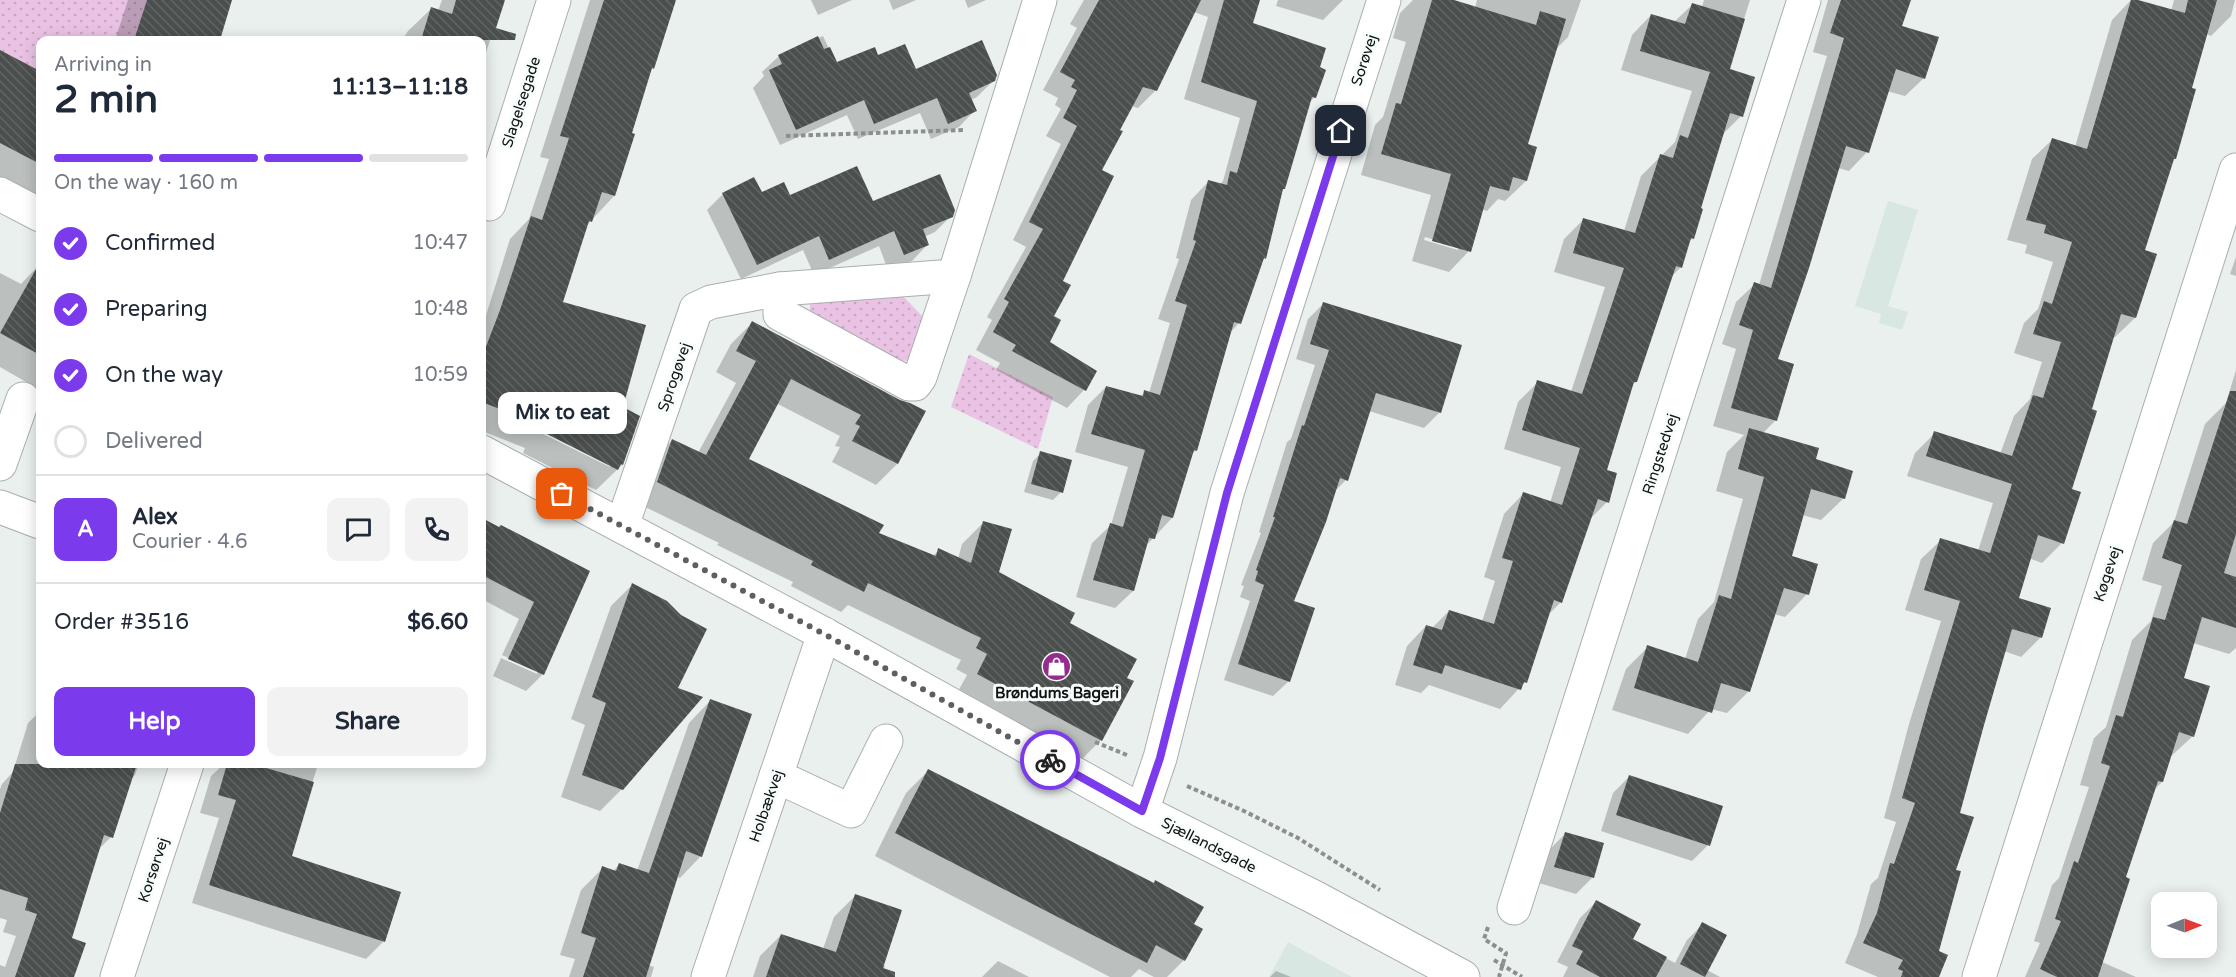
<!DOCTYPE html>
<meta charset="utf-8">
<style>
:root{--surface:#fff;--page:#f2f2f3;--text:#1f2937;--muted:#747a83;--line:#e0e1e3;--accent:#7c3aed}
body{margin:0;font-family:"Varela Round",sans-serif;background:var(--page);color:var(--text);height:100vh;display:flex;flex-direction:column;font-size:22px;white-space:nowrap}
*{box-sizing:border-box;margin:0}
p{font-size:20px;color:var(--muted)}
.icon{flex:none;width:33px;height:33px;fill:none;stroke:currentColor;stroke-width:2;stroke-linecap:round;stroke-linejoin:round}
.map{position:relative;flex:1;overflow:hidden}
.sheet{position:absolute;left:36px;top:36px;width:450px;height:732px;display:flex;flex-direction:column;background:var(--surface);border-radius:12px;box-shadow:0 3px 15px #0003}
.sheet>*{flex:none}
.needle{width:39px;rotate:89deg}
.fabs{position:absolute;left:2151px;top:892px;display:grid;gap:12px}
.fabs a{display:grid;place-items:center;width:66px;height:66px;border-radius:12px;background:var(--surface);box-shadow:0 3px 15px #0003;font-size:30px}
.pin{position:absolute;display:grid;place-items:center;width:51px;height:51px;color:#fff;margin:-26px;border-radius:12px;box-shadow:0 3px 9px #0006}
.courier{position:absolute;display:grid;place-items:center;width:60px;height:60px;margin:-30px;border:4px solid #7c3aed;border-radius:50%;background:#fff;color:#222;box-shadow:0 2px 8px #0007}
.bubble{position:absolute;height:42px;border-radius:12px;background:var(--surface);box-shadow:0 3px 15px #0003;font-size:20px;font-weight:800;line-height:42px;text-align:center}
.summary em{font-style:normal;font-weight:800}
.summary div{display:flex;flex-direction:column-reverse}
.summary{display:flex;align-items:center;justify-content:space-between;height:102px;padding:0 18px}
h1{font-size:39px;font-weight:800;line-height:45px}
.bar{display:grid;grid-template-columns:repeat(4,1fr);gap:9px 6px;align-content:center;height:72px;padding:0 18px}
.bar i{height:8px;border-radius:4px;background:var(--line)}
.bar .on{background:var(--accent)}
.bar p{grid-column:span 4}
.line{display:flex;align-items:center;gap:15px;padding:0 18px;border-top:2px solid var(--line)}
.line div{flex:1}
.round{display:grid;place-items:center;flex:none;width:63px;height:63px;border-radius:12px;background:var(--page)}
ol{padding:0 18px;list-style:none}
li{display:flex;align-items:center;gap:18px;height:66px}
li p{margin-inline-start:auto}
li .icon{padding:6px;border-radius:50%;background:var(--accent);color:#fff;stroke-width:4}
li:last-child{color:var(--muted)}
li i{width:33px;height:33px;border:3px solid var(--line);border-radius:50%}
.button{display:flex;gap:12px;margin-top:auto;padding:12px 18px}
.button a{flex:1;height:69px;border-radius:12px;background:var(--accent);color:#fff;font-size:24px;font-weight:800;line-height:69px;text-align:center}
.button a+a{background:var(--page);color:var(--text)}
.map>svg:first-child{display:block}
.built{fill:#d8e7e2}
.green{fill:url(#green-dots)}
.shadow{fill:#0003;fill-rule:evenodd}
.building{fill:url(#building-back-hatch)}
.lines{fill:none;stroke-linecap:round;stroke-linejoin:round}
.minor-casing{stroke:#aaafae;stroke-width:35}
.path{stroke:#8b8f8e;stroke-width:4;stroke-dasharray:4.5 3;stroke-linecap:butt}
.minor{stroke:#fff;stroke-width:33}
.done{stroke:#5c605e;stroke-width:6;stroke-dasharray:0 10.8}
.route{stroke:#7c3aed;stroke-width:8}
.labels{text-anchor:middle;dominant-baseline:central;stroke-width:6;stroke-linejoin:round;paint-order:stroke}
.street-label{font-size:15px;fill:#101211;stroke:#f7fdfc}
.poi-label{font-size:15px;font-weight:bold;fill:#101211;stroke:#f7fdfc}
</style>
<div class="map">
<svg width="2236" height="977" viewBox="0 0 2236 977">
<defs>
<pattern id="green-dots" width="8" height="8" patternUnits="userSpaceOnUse" patternTransform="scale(1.5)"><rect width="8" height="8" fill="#eac3e4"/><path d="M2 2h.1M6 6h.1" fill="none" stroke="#c8a6c3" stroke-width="1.8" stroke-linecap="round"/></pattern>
<pattern id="building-back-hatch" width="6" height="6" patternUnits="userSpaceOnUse" patternTransform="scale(1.5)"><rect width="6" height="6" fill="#4b504f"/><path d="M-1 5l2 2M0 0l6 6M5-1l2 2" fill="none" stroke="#616564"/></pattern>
</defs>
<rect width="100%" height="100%" fill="#eaf0ee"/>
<g class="built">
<polygon points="1888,201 1918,210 1888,306 1908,312 1902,330 1879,323 1881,314 1855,306"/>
<polygon points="1288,942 1352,977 1269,977"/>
</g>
<g class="green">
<polygon points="0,0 147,0 134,40 40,40 40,71 0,50"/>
<polygon points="899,292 928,322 913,359 907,361 900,360 810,311 810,300"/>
<polygon points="969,354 1053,397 1038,449 951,407"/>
</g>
<g class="shadow">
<polygon points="128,0 231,0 218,40 115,40"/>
<polygon points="442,0 504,0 482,64 482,40 402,40 408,31 431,9 438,11"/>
<path d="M590,0h84l-21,68 -4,4 -35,124 -27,29 -26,78 60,105 17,9 -16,48 -26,25 -73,-37 2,-5 -43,-17v-103l28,-89 19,-20 20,-60 -9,-2zM537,427l73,37v3l-75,-37z"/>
<polygon points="811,0 852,0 818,15"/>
<polygon points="889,0 916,0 893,10"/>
<polygon points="965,0 986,0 968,8"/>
<polygon points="1084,0 1258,0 1251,24 1318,68 1314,98 1308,103 1284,188 1281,191 1264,258 1261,261 1239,323 1229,334 1196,450 1191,455 1172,518 1145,547 1133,591 1115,608 1076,597 1092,543 1111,525 1128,467 1075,452 1088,405 1106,387 1140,397 1145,392 1149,393 1170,323 1158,319 1179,259 1176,258 1191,200 1208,182 1219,185 1223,181 1240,118 1184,99 1208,17 1194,12 1156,90 1138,108 1131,106 1100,171 1061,281 1048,343 1095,371 1084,390 1067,408 996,370 1000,363 976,350 992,320 987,317 1026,247 1013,240 1061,144 1046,136 1061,109 1055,105 1058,98 1043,90 1077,28 1070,24"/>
<polygon points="1278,0 1343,0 1323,20 1276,6"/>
<path d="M1413,0h34l28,8 2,-8h104l-13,37 -12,12 -29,96 -1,36 -21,20 -7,-2 -11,12 -6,-2 -12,42 -20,21 -37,-11 19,-66 -70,-20 14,-50 8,-8 23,-75 -13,-4 7,-25zM1425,237l33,10v3l-34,-10z"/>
<polygon points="1704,0 1750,0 1728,70 1741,116 1721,136 1693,238 1688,243 1681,267 1671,277 1636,382 1631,386 1605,471 1607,502 1589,520 1561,602 1547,616 1525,682 1500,709 1429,685 1421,693 1395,685 1407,646 1426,626 1432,628 1449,611 1482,622 1495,581 1484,577 1504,514 1523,494 1550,503 1561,467 1504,449 1518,402 1538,382 1571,392 1605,287 1554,272 1564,239 1584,219 1624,231 1641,176 1675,142 1692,91 1621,70 1632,35 1651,15 1674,22 1692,5 1702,7"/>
<polygon points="1828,0 1909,0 1900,27 1924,78 1905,96 1887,91 1867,152 1849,171 1838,168 1776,360 1776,420 1763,433 1814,460 1844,498 1821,520 1802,515 1790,557 1807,594 1785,617 1774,614 1749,691 1727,713 1711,709 1688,734 1612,710 1626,669 1648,647 1685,659 1698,619 1714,602 1743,499 1716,491 1727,452 1744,435 1713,426 1736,349 1722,344 1736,302 1755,284 1759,285 1827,56 1813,52"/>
<polygon points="2131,0 2171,11 2174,0 2235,0 2231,16 2211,36 2206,34 2171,162 2143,251 2135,318 2115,337 2113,337 2090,410 2070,490 2062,543 2042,563 2029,558 2017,599 2041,637 2021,657 2004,651 1959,814 1954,871 1937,952 1937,977 1878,977 1845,963 1857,934 1871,884 1878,878 1896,822 1884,818 1909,724 1941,621 1905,610 1921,559 1941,540 1978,551 1993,503 1907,476 1915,453 1935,433 2000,454 2014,416 2030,399 2042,362 2014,353 2024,323 2038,309 2053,262 2025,253 2027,245 2007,240 2032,159 2052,140 2075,147 2112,20"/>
<polygon points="823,36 836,64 877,57 915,71 994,80 977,97 971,100 975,110 959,127 931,139 920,113 858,139 847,115 780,145 753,88 764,76 762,72 779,56"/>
<polygon points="0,51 40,73 40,208 0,187"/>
<polygon points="723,194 761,194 872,203 951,216 935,232 924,237 927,245 912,261 888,270 879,246 814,275 803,250 741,279 707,210"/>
<polygon points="2236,257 2236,276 2230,274"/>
<polygon points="40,264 40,390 0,367 0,273 21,284"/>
<polygon points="1323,304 1440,412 1424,428 1369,411 1346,480 1334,492 1292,602 1289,681 1273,696 1224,680 1250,601 1240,597 1244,586 1241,585 1261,533 1259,532 1287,442 1291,439 1315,365 1296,359 1308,319"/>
<polygon points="752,323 900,402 924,412 897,464 876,485 832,462 840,447 835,446 840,436 776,403 747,459 877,534 933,556 939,550 958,559 962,544 984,522 997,573 1068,623 1125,678 1101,740 1080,761 956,695 967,675 956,669 961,660 848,605 841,612 791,586 793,582 717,545 719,543 637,503 651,462 672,440 698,453 736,383 716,372 731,344"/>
<polygon points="2236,370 2236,648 2229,654 2193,643 2183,679 2193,736 2169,758 2162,782 2153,791 2124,878 2102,962 2136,977 2025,977 2040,943 2034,941 2052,885 2059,878 2089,787 2080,785 2094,738 2106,727 2132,640 2151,621 2162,586 2142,580 2153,543 2174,522 2205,424 2226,403"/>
<polygon points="1041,453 1061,492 1053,500 1024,492 1033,461"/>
<polygon points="482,520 588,572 542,675 526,691 493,676 501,658 537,674 537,671 502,655 519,619 482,599"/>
<polygon points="632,585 622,789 600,811 561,797 585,725 571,719 611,606"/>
<polygon points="710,701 701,856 680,878 676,876 648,965 654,967 651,977 569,977 575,959 560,955 581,890 603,868 613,871 619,865 637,871 689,723"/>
<polygon points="40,711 40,764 139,764 135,775 130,780 111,837 97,851 70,939 73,977 0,977 0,965 5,967 16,936 3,932 7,920 0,918 0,789 2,784 13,772 28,723"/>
<polygon points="224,764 318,764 290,857 384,941 366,959 192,903 219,818 200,813 211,776"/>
<polygon points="928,771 1192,925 1184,960 1167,977 1154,977 1139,969 1131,977 1110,977 875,856 906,793"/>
<polygon points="1629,777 1708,845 1692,861 1601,831 1613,793"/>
<polygon points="1565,834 1592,878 1576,894 1539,883 1549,850"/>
<polygon points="855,896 882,964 885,966 881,977 753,977 760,956 781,935 823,949 834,917"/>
<polygon points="1596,902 1631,939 1675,963 1687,940 1703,924 1707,970 1720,977 1563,977 1568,967 1557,962 1580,918"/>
<polygon points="998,961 1029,977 982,977"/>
<polygon points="1276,971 1291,977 1270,977"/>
</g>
<g class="building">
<polygon points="147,0 232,0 220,40 134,40"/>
<polygon points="456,0 505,0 496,28 516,34 515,40 421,40 431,7 452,14"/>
<polygon points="604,0 676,0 654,69 652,68 632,133 635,134 615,196 602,192 592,222 589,221 563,302 646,325 623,407 640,416 623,465 621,464 618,470 543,432 545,427 482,402 482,357 500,310 531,216 542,220 569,138 560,136"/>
<polygon points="1099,0 1201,0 1157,91 1143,87 1120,130 1123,131 1102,170 1114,176 1063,281 1071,285 1054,316 1061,320 1050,342 1097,371 1086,391 1012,351 1016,345 993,332 1009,302 1004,299 1043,229 1029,222 1077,126 1063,118 1077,90 1071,87 1075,80 1060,72"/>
<polygon points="1224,0 1260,0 1253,23 1326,48 1320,67 1326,70 1316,98 1312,97 1285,189 1283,189 1266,259 1264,258 1241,324 1234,322 1197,451 1194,450 1173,518 1162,515 1155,539 1149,538 1134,591 1093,580 1110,523 1123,527 1145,450 1091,434 1106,386 1143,396 1144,390 1160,395 1187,305 1175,301 1196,241 1193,240 1208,180 1227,185 1230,171 1237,173 1257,101 1201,82"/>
<polygon points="1432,0 1454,0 1536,25 1540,11 1566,19 1528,144 1537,147 1527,181 1513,177 1509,191 1490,186 1471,252 1432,241 1451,174 1381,154 1396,103 1401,104"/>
<polygon points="1841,0 1911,0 1902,26 1939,37 1925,79 1896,69 1869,153 1846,146 1809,268 1778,359 1794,364 1777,421 1731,408 1753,330 1739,325 1754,282 1771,288 1844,38 1830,33"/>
<polygon points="2131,0 2138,0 2185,13 2188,0 2217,0 2192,88 2196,89 2176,159 2174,159 2145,250 2157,254 2136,318 2121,314 2092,409 2097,411 2072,489 2081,492 2064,544 2038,535 2019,598 2051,608 2042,638 2012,629 1984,725 1960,813 1974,817 1956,870 1961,871 1939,951 1948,955 1939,977 1901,977 1903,971 1898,969 1903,960 1863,943 1877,913 1890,863 1894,864 1915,803 1902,798 1929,703 1960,601 1924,590 1940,538 1990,553 2012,484 1926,456 1934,431 2012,456 2033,395 2043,398 2061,342 2033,334 2044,301 2052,304 2072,242 2044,233 2046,225 2026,220 2052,138 2087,149"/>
<polygon points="1692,3 1745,19 1730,69 1755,77 1743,117 1730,113 1701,208 1703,209 1694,239 1691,238 1682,268 1676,266 1637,382 1634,382 1607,470 1617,473 1609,503 1598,499 1562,603 1554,600 1527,683 1524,682 1521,690 1445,665 1442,674 1413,665 1426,625 1442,630 1449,610 1494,624 1513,561 1502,558 1523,492 1562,505 1580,448 1522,430 1537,380 1582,394 1624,268 1573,253 1583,218 1635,233 1660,154 1673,158 1680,135 1688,138 1710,72 1640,51 1651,14 1685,24"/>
<polygon points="818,36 824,49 830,47 837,62 875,47 878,55 905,44 916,69 982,40 997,75 995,81 969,93 977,111 948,124 937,98 874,124 864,100 796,130 769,70 782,64 778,55"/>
<polygon points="0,50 40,71 40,164 0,143"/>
<polygon points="857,166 873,201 940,174 955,210 953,217 923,229 929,245 904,255 894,231 829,260 819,236 757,265 722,193 754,177 762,192 784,182 790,195"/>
<polygon points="40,262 40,355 0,333"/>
<polygon points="1323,302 1462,345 1441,413 1376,393 1348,481 1340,478 1326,522 1294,601 1315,608 1290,682 1238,664 1264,585 1255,581 1258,571 1256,570 1275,517 1273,517 1302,425 1304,426 1329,350 1310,344"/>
<polygon points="752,321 900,400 910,403 926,411 898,464 852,441 860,426 855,424 861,415 791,379 749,459 884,525 879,533 936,556 938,548 971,563 983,521 1012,529 999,572 1075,613 1070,623 1137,659 1127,678 1134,681 1102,741 977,674 987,654 976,648 981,638 868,583 864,592 811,565 813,561 657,482 672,439 706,455 756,361 736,351"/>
<polygon points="2230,391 2236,391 2236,534 2224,573 2236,577 2236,628 2202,617 2184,678 2210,686 2194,737 2179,732 2163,782 2158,781 2126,877 2130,879 2098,977 2057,977 2040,969 2061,921 2055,919 2074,861 2078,863 2110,766 2101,763 2116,715 2123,717 2153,617 2165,620 2182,565 2162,558 2174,520 2187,524"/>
<polygon points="1749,428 1819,448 1816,459 1853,471 1845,499 1811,489 1792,556 1818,564 1809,595 1784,588 1750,692 1721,683 1712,713 1634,688 1647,645 1698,662 1719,595 1731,599 1764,477 1738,469"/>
<polygon points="1040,451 1072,460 1063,493 1031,484"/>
<polygon points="482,518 499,527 501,525 590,571 544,675 508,659 534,602 482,575"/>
<polygon points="632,583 667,601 681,615 707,629 678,688 703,697 623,790 582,775 606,703 592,697"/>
<polygon points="710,699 752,714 702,857 686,851 646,977 583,977 596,938 581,933 602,866 616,871 619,863 649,873"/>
<polygon points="15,764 137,764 113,838 104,835 72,938 86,943 74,977 15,977 37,914 25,910 28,898 0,889 0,813"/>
<polygon points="227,764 252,764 314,782 292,856 401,892 385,942 209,885 236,800 218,795"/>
<polygon points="928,769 1154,883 1155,880 1204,907 1194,924 1203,929 1185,961 1156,945 1147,963 895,833"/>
<polygon points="1629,775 1723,806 1710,846 1616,815"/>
<polygon points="1565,832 1604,843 1594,878 1554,867"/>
<polygon points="855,894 902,910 883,968 895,972 895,977 766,977 781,934 836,952"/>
<polygon points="1596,900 1641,924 1633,939 1667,957 1656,977 1600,977 1576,964 1583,951 1572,946"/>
<polygon points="1702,922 1727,935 1705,977 1680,964"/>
</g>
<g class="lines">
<defs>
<g id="minor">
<polyline points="0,194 40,215"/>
<polyline points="489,204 554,0"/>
<polyline points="780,289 780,314 909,384 915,384 920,377 954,276"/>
<polyline points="482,452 824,634 1142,811 1314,897 1463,977"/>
<polyline points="0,464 23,399"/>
<polyline points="0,507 40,522"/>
<polyline points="622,526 696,309 711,302 780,289 954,276 1040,0"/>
<polyline points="776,776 851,811 886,741"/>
<polyline points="1142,811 1160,758 1227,493 1384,0"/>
<polyline points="1514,908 1804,0"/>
<polyline points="117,977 187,764"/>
<polyline points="708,977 824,634"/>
<polyline points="1979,977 2236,170"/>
</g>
</defs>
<use href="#minor" class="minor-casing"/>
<g class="path">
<polyline points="786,136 963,130"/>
<polyline points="1095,742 1127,755"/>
<polyline points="1187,786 1244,811 1298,838 1380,890"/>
<polyline points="1488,927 1484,939 1506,953 1499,977"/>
<polyline points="1494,960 1522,977"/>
</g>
<use href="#minor" class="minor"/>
</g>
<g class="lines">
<polyline class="done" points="562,494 824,634 1050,760"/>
<polyline class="route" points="1050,760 1142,811 1160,758 1227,493 1341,131"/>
</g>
<defs>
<symbol id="shop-disc" viewBox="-11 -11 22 22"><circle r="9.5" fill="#952b8d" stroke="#f7fdfc"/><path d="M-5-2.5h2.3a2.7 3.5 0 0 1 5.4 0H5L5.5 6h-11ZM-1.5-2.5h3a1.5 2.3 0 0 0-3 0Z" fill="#fff"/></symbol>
</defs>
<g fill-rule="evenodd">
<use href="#shop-disc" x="1040" y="650" width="33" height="33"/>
</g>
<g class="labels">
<g class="street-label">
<text transform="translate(1364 60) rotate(-72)">Sorøvej</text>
<text transform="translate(521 102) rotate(-72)">Slagelsegade</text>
<text transform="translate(674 377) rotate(-71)">Sprogøvej</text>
<text transform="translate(1660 454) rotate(-72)">Ringstedvej</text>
<text transform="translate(2107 574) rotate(-72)">Køgevej</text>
<text transform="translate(766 806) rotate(-71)">Holbækvej</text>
<text transform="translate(1209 845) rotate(27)">Sjællandsgade</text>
<text transform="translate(153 870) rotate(-72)">Korsørvej</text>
</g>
<g class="poi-label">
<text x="1057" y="693">Brøndums Bageri</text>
</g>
</g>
</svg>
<div class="fabs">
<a><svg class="needle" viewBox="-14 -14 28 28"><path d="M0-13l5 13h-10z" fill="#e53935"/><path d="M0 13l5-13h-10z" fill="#747a83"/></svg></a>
</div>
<div class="pin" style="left:562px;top:494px;background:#ea580c"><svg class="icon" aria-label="bag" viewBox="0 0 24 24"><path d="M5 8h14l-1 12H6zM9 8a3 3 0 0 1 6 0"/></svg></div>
<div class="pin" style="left:1341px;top:131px;background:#1f2937"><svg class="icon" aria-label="home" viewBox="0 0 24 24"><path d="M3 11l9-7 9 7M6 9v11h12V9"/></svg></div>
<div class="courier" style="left:1050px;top:760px"><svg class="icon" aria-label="bike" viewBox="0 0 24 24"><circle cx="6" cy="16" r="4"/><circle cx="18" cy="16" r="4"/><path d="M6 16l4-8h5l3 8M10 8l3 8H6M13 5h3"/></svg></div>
<div class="bubble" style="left:498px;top:392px;width:129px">Mix to eat</div>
<section class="sheet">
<div class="summary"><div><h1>2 min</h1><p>Arriving in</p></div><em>11:13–11:18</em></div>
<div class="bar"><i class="on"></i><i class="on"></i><i class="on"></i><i></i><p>On the way · 160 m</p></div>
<ol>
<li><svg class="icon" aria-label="check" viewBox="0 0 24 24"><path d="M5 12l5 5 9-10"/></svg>Confirmed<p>10:47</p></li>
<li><svg class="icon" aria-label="check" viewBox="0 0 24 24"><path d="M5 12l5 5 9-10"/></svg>Preparing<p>10:48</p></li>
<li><svg class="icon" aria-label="check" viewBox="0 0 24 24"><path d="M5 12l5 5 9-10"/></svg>On the way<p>10:59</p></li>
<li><i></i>Delivered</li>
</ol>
<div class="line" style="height:108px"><b class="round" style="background:var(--accent);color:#fff">A</b><div><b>Alex</b><p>Courier · 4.6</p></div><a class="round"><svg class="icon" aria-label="chat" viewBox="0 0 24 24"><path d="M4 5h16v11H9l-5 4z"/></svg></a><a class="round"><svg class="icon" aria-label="phone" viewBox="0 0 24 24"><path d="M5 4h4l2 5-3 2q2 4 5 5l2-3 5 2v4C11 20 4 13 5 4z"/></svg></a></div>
<div class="line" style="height:78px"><div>Order #3516</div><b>$6.60</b></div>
<div class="button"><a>Help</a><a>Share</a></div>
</section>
</div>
